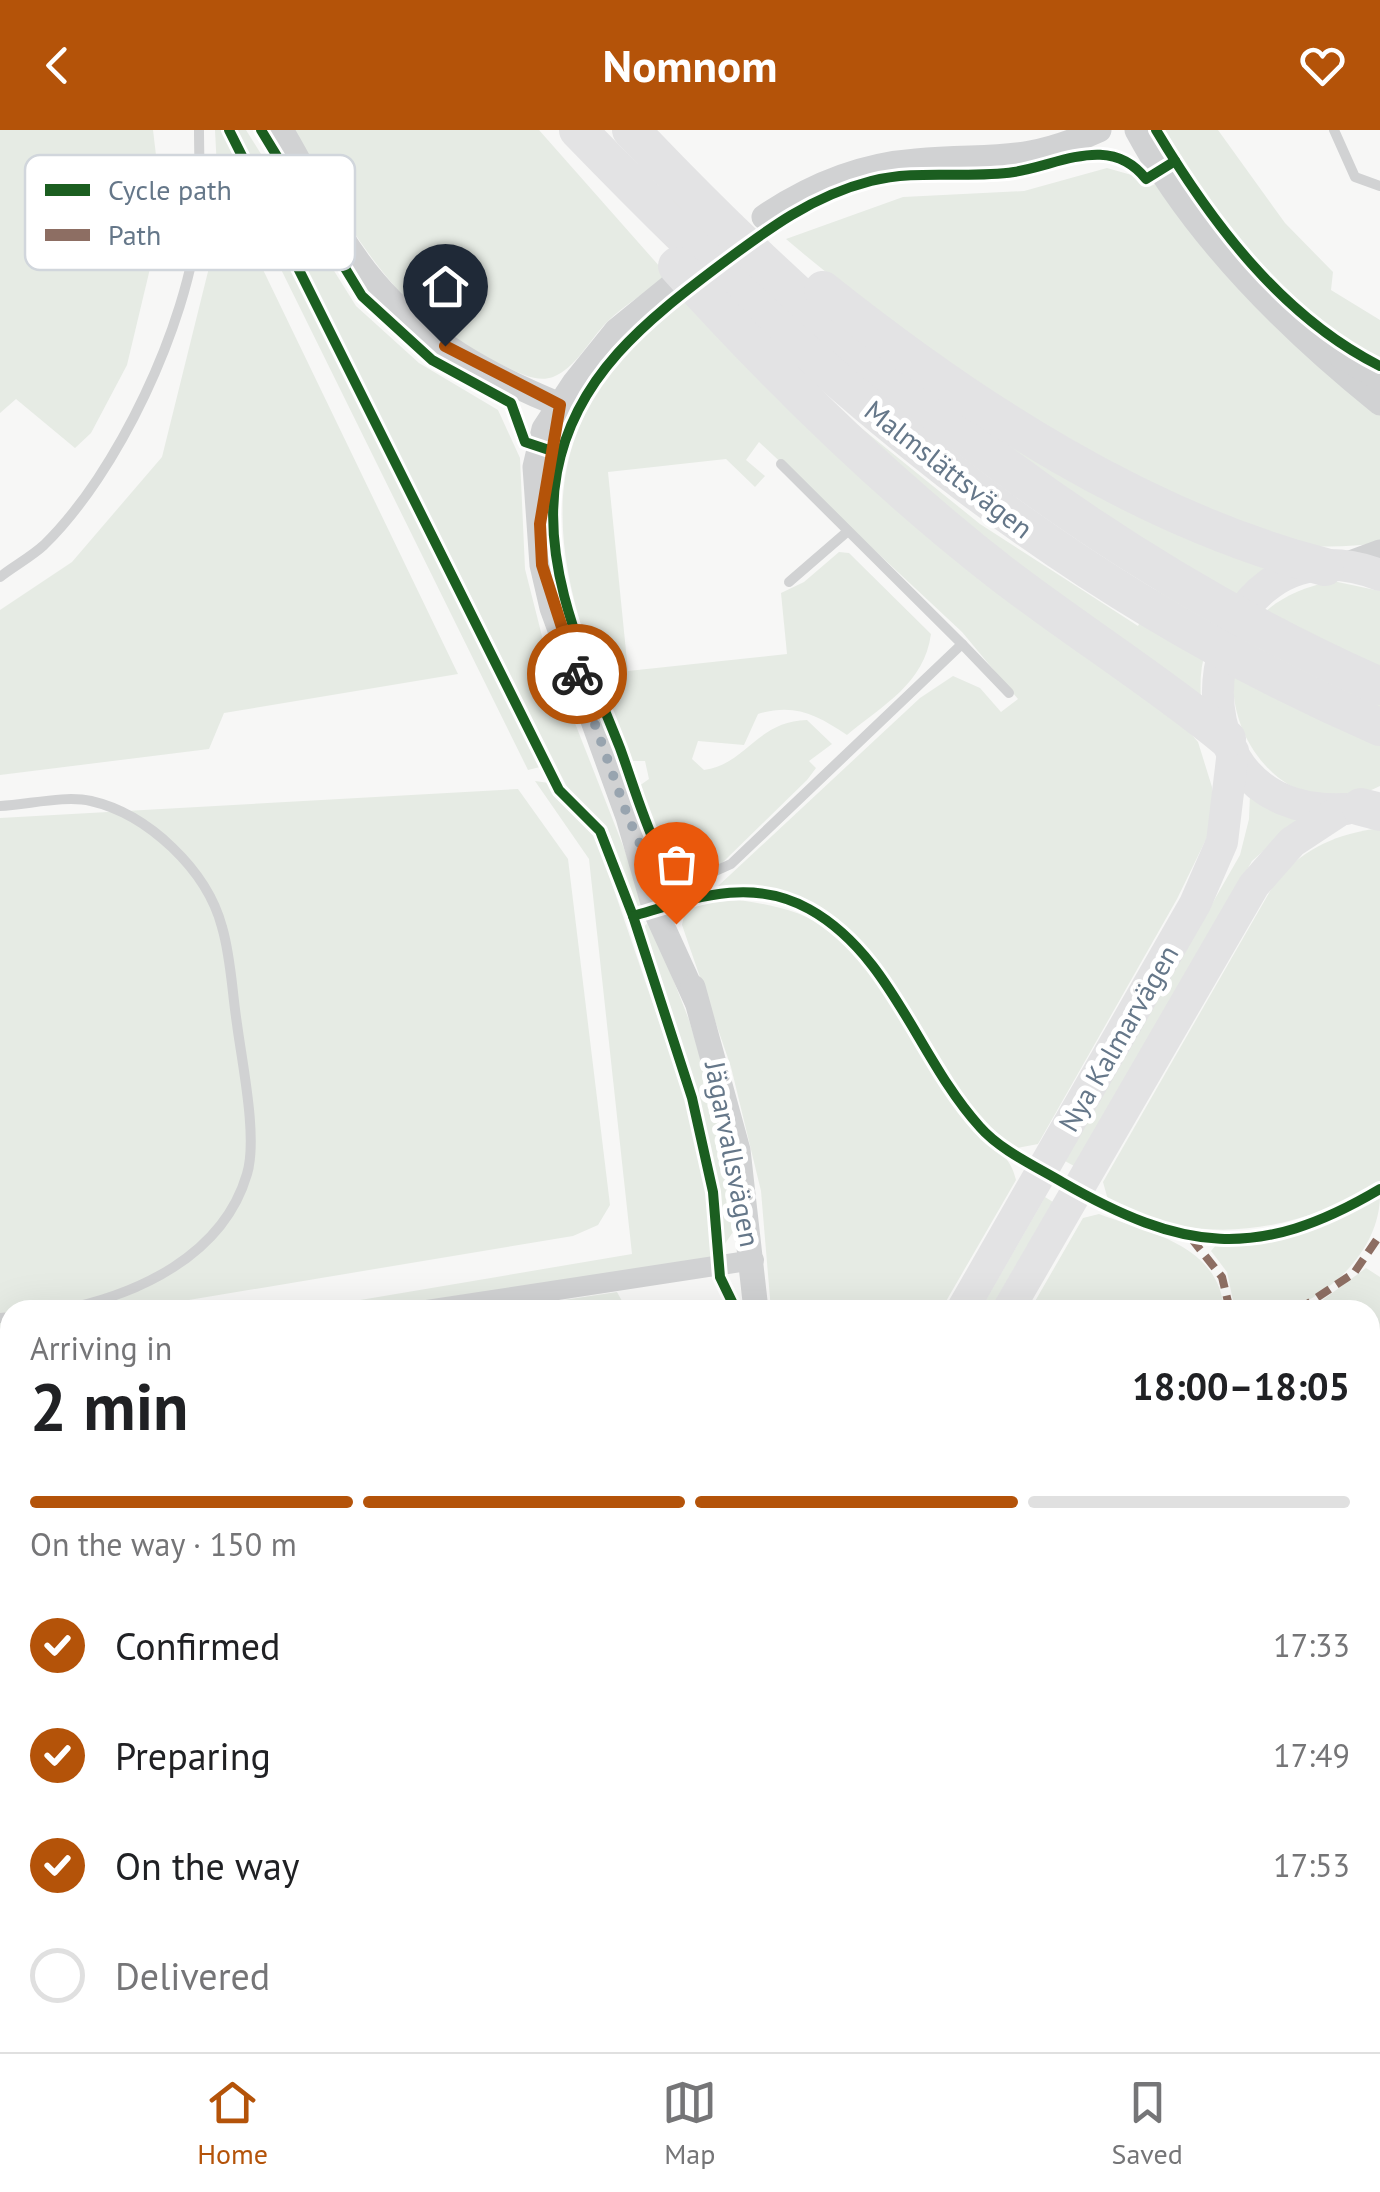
<!DOCTYPE html>
<meta charset="utf-8">
<style>
:root{--surface:#fff;--page:#f2f2f2;--text:#202124;--muted:#757577;--line:#e0e0e0;--accent:#b45309}
body{margin:0;font-family:"PT Sans",sans-serif;background:var(--page);color:var(--text);height:100vh;display:flex;flex-direction:column;font-size:38px;white-space:nowrap}
*{box-sizing:border-box;margin:0}
p{font-size:32px;color:var(--muted)}
.icon{flex:none;width:55px;height:55px;fill:none;stroke:currentColor;stroke-width:2;stroke-linecap:round;stroke-linejoin:round}
.map{position:relative;flex:1;overflow:hidden}
.side{position:absolute;left:0px;top:1170px;width:1380px;height:752px;display:flex;flex-direction:column;background:var(--surface);border-radius:30px 30px 0 0;box-shadow:0 10px 40px #0002}
.side>*{flex:none}
.pin{position:absolute;display:grid;place-items:center;width:85px;height:85px;color:#fff;margin:-102px -42px;border-radius:50% 50% 50% 0;rotate:-45deg;box-shadow:0 0 10px #0007}
.pin .icon{rotate:45deg}
.courier{position:absolute;display:grid;place-items:center;width:100px;height:100px;margin:-50px;border:8px solid #b45309;border-radius:50%;background:#fff;color:#222;box-shadow:0 2px 12px #0007}
.head em{font-style:normal;font-weight:800}
.head div{display:flex;flex-direction:column-reverse}
.head{display:flex;align-items:center;justify-content:space-between;height:170px;padding:0 30px}
h1{font-size:65px;font-weight:800;line-height:75px}
.bar{display:grid;grid-template-columns:repeat(4,1fr);gap:15px 10px;align-content:center;height:120px;padding:0 30px}
.bar i{height:12px;border-radius:8px;background:var(--line)}
.bar .active{background:var(--accent)}
.bar p{grid-column:span 4}
ol{padding:0 30px;list-style:none}
li{display:flex;align-items:center;gap:30px;height:110px}
li p{margin-inline-start:auto}
li .icon{padding:10px;border-radius:50%;background:var(--accent);color:#fff;stroke-width:4}
li:last-child{color:var(--muted)}
li i{width:55px;height:55px;border:5px solid var(--line);border-radius:50%}
header{display:flex;justify-content:space-between;align-items:center;height:130px;padding:0 30px;background:var(--accent);color:#fff;font-size:45px;font-weight:800}
.tab-bar{display:flex;justify-content:space-around;align-items:center;height:140px;border-top:2px solid var(--line);background:var(--surface);font-size:28px;color:var(--muted)}
.tab-bar a{display:grid;justify-items:center;gap:5px}
.tab-bar .active{color:var(--accent)}
.map>svg:first-child{display:block}
.green{fill:#e6ebe4}
.lines{fill:none;stroke-linecap:round;stroke-linejoin:round}
.service{stroke:#d1d2d3;stroke-width:10}
.minor{stroke:#d1d2d3;stroke-width:20}
.tertiary{stroke:#d1d2d3;stroke-width:25}
.primary{stroke:#e3e3e4;stroke-width:32}
.motorway{stroke:#e3e3e4;stroke-width:38}
.quiet{stroke:#8d6e63;stroke-width:8;stroke-dasharray:15 8;stroke-linecap:butt}
.cycleway-casing{stroke:#fff;stroke-width:16}
.cycleway{stroke:#1b5e20;stroke-width:10}
.done{stroke:#98a4af;stroke-width:10;stroke-dasharray:0 18}
.route{stroke:#b45309;stroke-width:12}
.labels{text-anchor:middle;dominant-baseline:central;stroke-width:10;stroke-linejoin:round;paint-order:stroke}
.street-label{font-size:28px;fill:#657789;stroke:#fff}
.key{fill:#fff;stroke:#d1d6dc;stroke-width:2.5}
.key-label{font-size:28px;fill:#657789}
</style>
<header><svg class="icon" aria-label="back" viewBox="0 0 24 24"><path d="M15 5l-7 7 7 7"/></svg>Nomnom<svg class="icon" aria-label="heart" viewBox="0 0 24 24"><path d="M12 20l-8-8c-3-5 5-10 8-4 3-6 11-1 8 4z"/></svg></header>
<div class="map">
<svg width="1380" height="1922" viewBox="0 0 1380 1922">
<rect width="100%" height="100%" fill="#f7f7f6"/>
<g class="green">
<polygon points="0,0 153,0 163,84 127,235 91,303 75,318 16,269 0,283"/>
<polygon points="215,0 221,0 540,637 528,640 232,40 217,39"/>
<polygon points="235,0 246,0 356,176 419,233 498,280 520,328 525,439 544,514 647,777 636,777 609,702 571,665"/>
<path d="M292,0h247l129,146c-20,15 -44,29 -61,46 -17,17 -31,46 -54,55 -17,6 -35,-5 -51,-12 -106,-44 -154,-141 -210,-235z"/>
<path d="M1162,0h56l67,93 48,49 -2,18 49,30v41c-93,-55 -161,-139 -218,-231z"/>
<path d="M1107,38l35,10 7,9 6,-3 225,228v131c-41,5 -79,6 -120,-6 -32,-9 -65,-32 -95,-47 -137,-69 -262,-151 -379,-251l117,-42 121,-6z"/>
<polygon points="227,65 458,544 224,583 209,619 0,645 0,480 72,432 162,327"/>
<path d="M687,166l488,419 23,27 14,45v40l-35,72 -139,245 -21,4c-119,-76 -119,-277 -301,-260l204,-190 33,-22 27,12 21,24 17,-13 -56,-67 -203,-190 -13,18 19,16 -10,11 -29,-28 -118,13 20,199 159,-17 -6,-61 23,-11 35,-30 10,1 82,81c-7,50 -47,70 -84,101 -31,-21 -53,-32 -89,-21l-14,31 -46,-4 -6,18 12,11c41,-5 53,-49 103,-50l25,24 -23,17 7,7 -9,12 -86,84 -42,6 -16,-20 -24,-64 10,-7 -4,-18h-15c-73,-187 -126,-320 57,-465z"/>
<path d="M808,255l172,139 158,102 34,-67 -174,-117 3,-8 276,131c-46,42 -81,66 -76,135l-175,-121z"/>
<path d="M1333,451l47,10v195c-129,66 -230,-170 -47,-205z"/>
<polygon points="535,651 549,653 597,710 685,968 708,1073 711,1127 371,1180 301,1180 632,1124 589,729"/>
<polygon points="518,659 568,729 610,1075 598,1095 573,1106 129,1180 10,1180 10,1200 0,1202 0,688"/>
<polygon points="1250,664 1263,676 1298,690 1252,731 1074,1036 1065,1031 1240,725 1249,689"/>
<path d="M1380,698v355c-87,50 -182,66 -272,17l-5,-18 174,-303c29,-32 60,-45 103,-51z"/>
<path d="M739,770c34,5 65,11 93,32 42,30 102,145 137,193 18,25 40,23 47,55l-75,130h-170l-10,-119 -30,-124 -49,-142 3,-13 15,-9z"/>
<polygon points="650,790 689,890 717,981 735,1099 722,1118 697,961 644,797"/>
<path d="M1380,1065c0,51 -43,95 -90,114 -15,5 -39,1 -55,1l-8,-38 -16,-21 5,-6c63,2 111,-18 164,-50z"/>
<polygon points="1045,1067 1053,1072 990,1180 980,1180"/>
<path d="M1099,1084c51,19 120,31 125,96h-194l53,-92z"/>
<polygon points="1366,1138 1380,1147 1380,1922 754,1922 760,1912 1370,1912 1370,1180 1309,1180"/>
<polygon points="617,1162 627,1180 498,1180"/>
<polygon points="10,1263 10,1574 0,1575 0,1265"/>
<polygon points="464,1913 522,1913 538,1922 447,1922"/>
<polygon points="617,1913 738,1913 733,1922 614,1922"/>
</g>
<g class="lines">
<g class="service">
<polyline points="1334,0 1355,47 1380,56"/>
<path d="M0,447c14,-11 31,-20 44,-32 74,-72 143,-220 154,-322 3,-31 1,-63 1,-93"/>
<polyline points="789,452 848,401"/>
<polyline points="962,514 1009,563"/>
<path d="M0,676c27,-1 64,-11 91,-5 57,13 116,69 131,126 9,30 10,65 15,97 5,39 21,114 10,150 -24,82 -110,121 -186,136"/>
<polyline points="647,753 702,747 731,734 962,514 781,334"/>
<polyline points="0,1188 10,1187"/>
<polyline points="1370,1223 1380,1210"/>
<polyline points="1370,1582 1380,1605"/>
<polyline points="0,1723 10,1735"/>
<polyline points="127,1912 132,1922"/>
</g>
<g class="minor">
<polyline points="427,1180 754,1130"/>
<polyline points="0,1257 10,1255"/>
</g>
<g class="tertiary">
<path d="M281,0c30,50 55,108 93,152 49,58 117,95 186,123"/>
<path d="M1137,0c57,106 151,199 243,273"/>
<path d="M764,87c46,-31 97,-52 152,-56 77,-7 108,4 183,-31"/>
<polyline points="675,153 616,201 575,252 544,299 535,337 542,435 552,478 628,687 655,780 696,870"/>
<polyline points="1342,227 1380,248"/>
<polyline points="1342,436 1380,422"/>
<polyline points="693,857 738,1020 756,1180"/>
<polyline points="356,1912 367,1922"/>
<polyline points="213,1922 224,1912"/>
</g>
<g class="primary">
<path d="M1346,679c-200,10 -148,-303 34,-234"/>
<polyline points="962,1180 1195,774 1222,712 1233,621"/>
<polyline points="1008,1180 1254,755 1292,712 1342,679"/>
<polyline points="558,1912 567,1922"/>
<polyline points="421,1922 430,1912"/>
<polyline points="599,1922 602,1912"/>
</g>
<g class="motorway">
<path d="M578,0c243,251 477,457 802,597"/>
<path d="M631,0c216,228 459,428 749,556"/>
<path d="M677,136c99,110 207,216 324,307 74,57 154,107 226,166"/>
<path d="M823,160c148,118 318,229 502,277"/>
<polyline points="1361,677 1380,682"/>
</g>
<g class="quiet">
<polyline points="1191,1108 1222,1147 1230,1180"/>
<polyline points="456,1175 456,1180"/>
<polyline points="1298,1180 1354,1143 1380,1105"/>
<polyline points="0,1320 10,1320"/>
<polyline points="0,1391 10,1389"/>
<polyline points="0,1473 10,1478"/>
<polyline points="0,1566 10,1563"/>
<polyline points="268,1912 282,1922"/>
<polyline points="892,1912 894,1922"/>
<polyline points="177,1922 190,1912"/>
<polyline points="745,1922 750,1912"/>
</g>
<defs>
<g id="cycleway">
<path d="M229,0l330,660 41,41 33,85c59,-17 117,-40 176,-7 83,46 109,150 171,218 20,23 55,39 82,55 120,69 195,80 318,7"/>
<polyline points="261,0 362,166 432,230 511,273 525,312 561,324"/>
<path d="M1156,0c55,92 126,187 224,236"/>
<path d="M690,768c-10,-17 -26,-33 -33,-50 -15,-32 -25,-67 -37,-100 -34,-86 -81,-181 -63,-276 18,-96 90,-152 163,-207 48,-36 92,-69 151,-84 46,-12 95,-2 143,-9 46,-7 96,-39 132,7l29,-18"/>
<polyline points="633,786 692,968 713,1062 720,1147 736,1180"/>
</g>
</defs>
<use href="#cycleway" class="cycleway-casing"/>
<use href="#cycleway" class="cycleway"/>
</g>
<g class="lines">
<polyline class="done" points="577,544 628,687 676,794"/>
<polyline class="route" points="445,216 560,275 540,394 542,435 577,544"/>
</g>
<g class="labels">
<g class="street-label">
<text transform="translate(949 339) rotate(38)">Malmslättsvägen</text>
<text transform="translate(1118 908) rotate(-60)">Nya Kalmarvägen</text>
<text transform="translate(733 1024) rotate(79)">Jägarvallsvägen</text>
</g>
</g>
<rect x="25" y="25" width="330" height="115" rx="15" class="key"/>
<rect x="45" y="54" width="45" height="12" fill="#1b5e20"/>
<rect x="45" y="99" width="45" height="12" fill="#8d6e63"/>
<g class="key-label">
<text x="108" y="70">Cycle path</text>
<text x="108" y="115">Path</text>
</g>
</svg>
<div class="pin" style="left:676px;top:794px;background:#ea580c"><svg class="icon" aria-label="bag" viewBox="0 0 24 24"><path d="M5 8h14l-1 12H6zM9 8a3 3 0 0 1 6 0"/></svg></div>
<div class="pin" style="left:445px;top:216px;background:#1f2937"><svg class="icon" aria-label="home" viewBox="0 0 24 24"><path d="M3 11l9-7 9 7M6 9v11h12V9"/></svg></div>
<div class="courier" style="left:577px;top:544px"><svg class="icon" aria-label="bike" viewBox="0 0 24 24"><circle cx="6" cy="16" r="4"/><circle cx="18" cy="16" r="4"/><path d="M6 16l4-8h5l3 8M10 8l3 8H6M13 5h3"/></svg></div>
<section class="side">
<div class="head"><div><h1>2 min</h1><p>Arriving in</p></div><em>18:00–18:05</em></div>
<div class="bar"><i class="active"></i><i class="active"></i><i class="active"></i><i></i><p>On the way · 150 m</p></div>
<ol>
<li><svg class="icon" aria-label="check" viewBox="0 0 24 24"><path d="M5 12l5 5 9-10"/></svg>Confirmed<p>17:33</p></li>
<li><svg class="icon" aria-label="check" viewBox="0 0 24 24"><path d="M5 12l5 5 9-10"/></svg>Preparing<p>17:49</p></li>
<li><svg class="icon" aria-label="check" viewBox="0 0 24 24"><path d="M5 12l5 5 9-10"/></svg>On the way<p>17:53</p></li>
<li><i></i>Delivered</li>
</ol>
</section>
</div>
<nav class="tab-bar">
<a class="active"><svg class="icon" aria-label="home" viewBox="0 0 24 24"><path d="M3 11l9-7 9 7M6 9v11h12V9"/></svg>Home</a>
<a><svg class="icon" aria-label="map" viewBox="0 0 24 24"><path d="M3 6l6-2 6 2 6-2v14l-6 2-6-2-6 2zM9 4v14M15 6v14"/></svg>Map</a>
<a><svg class="icon" aria-label="saved" viewBox="0 0 24 24"><path d="M7 4h10v16l-5-4-5 4z"/></svg>Saved</a>
</nav>
